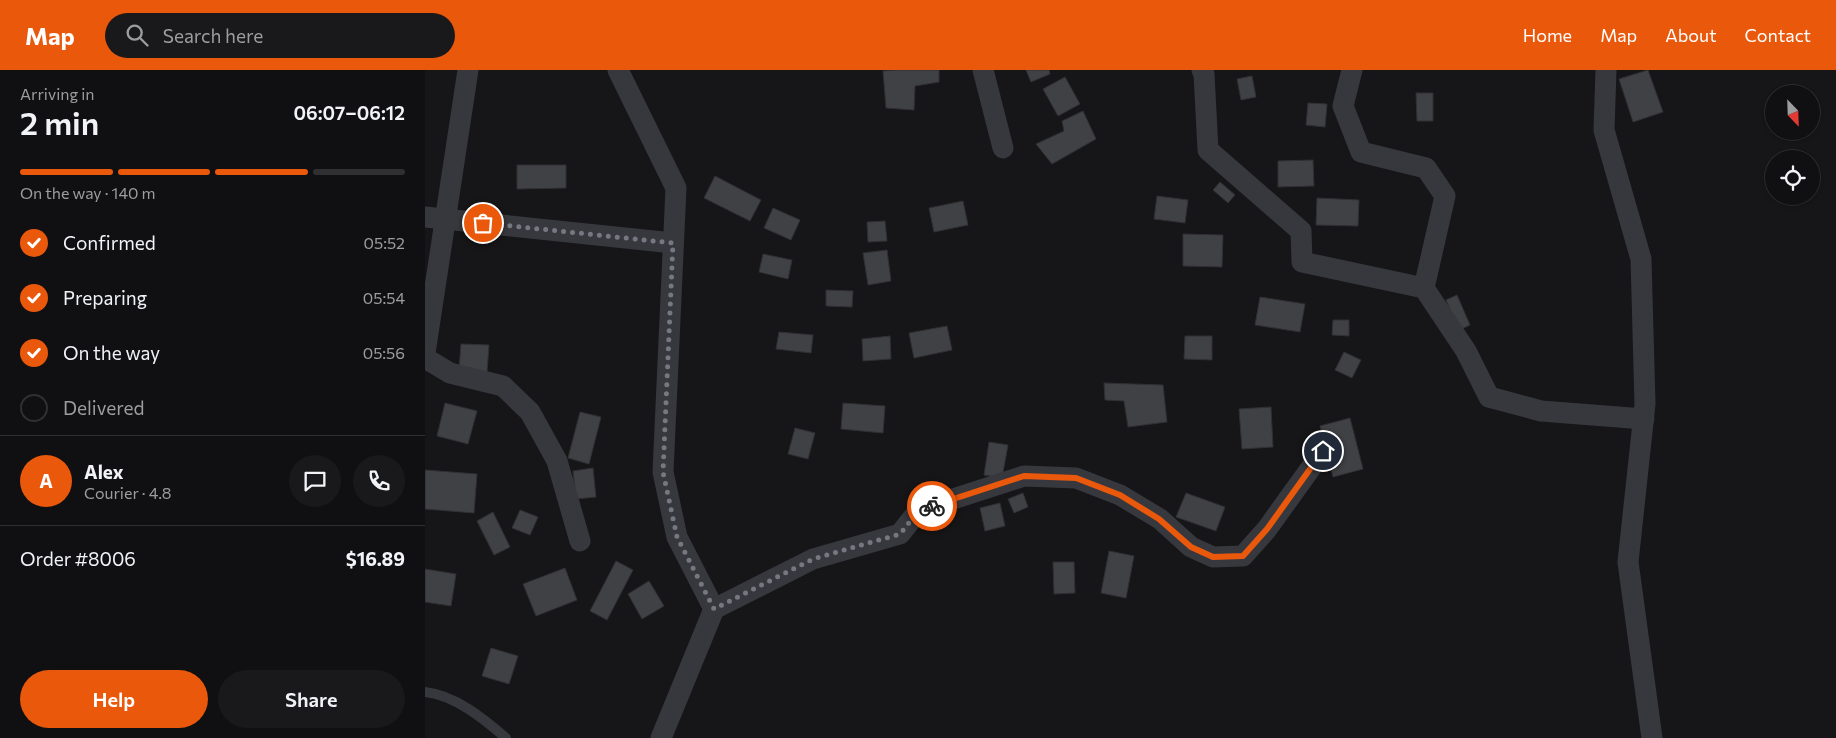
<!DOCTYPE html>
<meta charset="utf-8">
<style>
:root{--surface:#101012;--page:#19191b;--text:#f1f3f6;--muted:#9c9d9f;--line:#303032;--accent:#ea580c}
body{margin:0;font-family:Commissioner,sans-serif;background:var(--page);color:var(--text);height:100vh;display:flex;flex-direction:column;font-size:19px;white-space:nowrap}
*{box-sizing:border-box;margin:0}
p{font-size:16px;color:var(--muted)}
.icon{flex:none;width:28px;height:28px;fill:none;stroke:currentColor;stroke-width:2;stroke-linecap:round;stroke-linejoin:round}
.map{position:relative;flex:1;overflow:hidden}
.sheet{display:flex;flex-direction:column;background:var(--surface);width:425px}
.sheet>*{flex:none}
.needle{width:32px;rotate:157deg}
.controls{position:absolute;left:1340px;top:15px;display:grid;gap:10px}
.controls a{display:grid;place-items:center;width:55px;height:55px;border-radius:50%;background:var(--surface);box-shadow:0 1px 4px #0004,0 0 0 1px var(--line);font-size:25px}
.pin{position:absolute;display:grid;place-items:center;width:42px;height:42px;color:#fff;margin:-21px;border:2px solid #fff;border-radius:50%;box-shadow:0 1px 5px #0007}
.courier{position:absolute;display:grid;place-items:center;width:50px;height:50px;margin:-25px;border:4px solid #ea580c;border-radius:50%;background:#fff;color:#222;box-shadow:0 1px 6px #0007}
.headline em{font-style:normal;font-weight:600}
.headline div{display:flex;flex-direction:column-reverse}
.headline{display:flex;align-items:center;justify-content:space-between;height:85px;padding:0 20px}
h1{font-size:32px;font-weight:600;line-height:38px}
.bar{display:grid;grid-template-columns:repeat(4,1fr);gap:8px 5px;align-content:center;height:60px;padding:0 20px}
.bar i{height:6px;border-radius:4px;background:var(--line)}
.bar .current{background:var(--accent)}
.bar p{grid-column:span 4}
.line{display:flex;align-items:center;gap:12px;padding:0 20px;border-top:1px solid var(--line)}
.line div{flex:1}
.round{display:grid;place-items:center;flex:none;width:52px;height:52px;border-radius:26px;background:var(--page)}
ol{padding:0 20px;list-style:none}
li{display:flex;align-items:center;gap:15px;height:55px}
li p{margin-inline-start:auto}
li .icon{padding:5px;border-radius:50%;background:var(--accent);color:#fff;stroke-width:4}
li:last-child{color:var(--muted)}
li i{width:28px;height:28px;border:2px solid var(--line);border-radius:50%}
.primary-button{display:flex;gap:10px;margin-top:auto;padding:10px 20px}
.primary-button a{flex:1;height:58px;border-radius:30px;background:var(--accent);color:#fff;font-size:20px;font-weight:600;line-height:58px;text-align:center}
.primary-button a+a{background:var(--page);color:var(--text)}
header{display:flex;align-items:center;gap:30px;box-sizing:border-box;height:70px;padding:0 25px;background:var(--accent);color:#fff}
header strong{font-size:24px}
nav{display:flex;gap:28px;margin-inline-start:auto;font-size:18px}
.search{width:350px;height:45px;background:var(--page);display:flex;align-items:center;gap:12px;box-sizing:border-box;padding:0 18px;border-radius:28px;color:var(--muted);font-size:19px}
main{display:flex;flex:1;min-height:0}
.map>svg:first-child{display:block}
.building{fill:#404145;stroke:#303034}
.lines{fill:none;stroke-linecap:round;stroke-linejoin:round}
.lane{stroke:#37383d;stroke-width:10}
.street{stroke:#37383d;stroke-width:21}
.done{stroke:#757880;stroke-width:5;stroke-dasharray:0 9}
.route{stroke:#ea580c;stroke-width:6}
</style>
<header>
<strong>Map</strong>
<div class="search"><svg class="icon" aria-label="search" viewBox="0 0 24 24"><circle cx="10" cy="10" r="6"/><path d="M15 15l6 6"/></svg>Search here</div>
<nav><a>Home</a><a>Map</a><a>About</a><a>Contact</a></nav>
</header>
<main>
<section class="sheet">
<div class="headline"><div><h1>2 min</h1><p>Arriving in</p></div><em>06:07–06:12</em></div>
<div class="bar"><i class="current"></i><i class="current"></i><i class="current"></i><i></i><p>On the way · 140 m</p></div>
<ol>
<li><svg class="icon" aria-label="check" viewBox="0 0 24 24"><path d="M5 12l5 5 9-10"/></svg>Confirmed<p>05:52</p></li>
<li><svg class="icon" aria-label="check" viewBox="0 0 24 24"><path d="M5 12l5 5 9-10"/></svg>Preparing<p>05:54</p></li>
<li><svg class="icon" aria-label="check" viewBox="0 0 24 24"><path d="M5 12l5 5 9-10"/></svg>On the way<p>05:56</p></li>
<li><i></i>Delivered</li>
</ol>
<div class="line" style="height:90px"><b class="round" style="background:var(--accent);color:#fff">A</b><div><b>Alex</b><p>Courier · 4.8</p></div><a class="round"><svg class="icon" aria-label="chat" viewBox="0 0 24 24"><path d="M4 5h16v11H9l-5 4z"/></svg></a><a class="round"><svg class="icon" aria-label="phone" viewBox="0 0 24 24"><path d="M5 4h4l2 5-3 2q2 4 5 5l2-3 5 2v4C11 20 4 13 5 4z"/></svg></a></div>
<div class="line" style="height:65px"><div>Order #8006</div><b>$16.89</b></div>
<div class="primary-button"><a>Help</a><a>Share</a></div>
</section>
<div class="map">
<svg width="1411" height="668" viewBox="0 0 1411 668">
<rect width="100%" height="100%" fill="#161618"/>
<g class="building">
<polygon points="472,0 514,0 514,12 490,16 489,40 461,38 458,1"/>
<polygon points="601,0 624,0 625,4 606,12"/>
<polygon points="1223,0 1238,42 1208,52 1194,9"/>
<polygon points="827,6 831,27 816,30 812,9"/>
<polygon points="640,7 655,34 633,46 618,19"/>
<polygon points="991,23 1008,23 1008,51 992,51"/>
<polygon points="883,33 902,34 900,57 881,55"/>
<polygon points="658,41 671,69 627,94 611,74 639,61 637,51"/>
<polygon points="888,90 889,116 853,117 853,91"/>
<polygon points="92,95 141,95 141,118 92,119"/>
<polygon points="290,106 336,130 325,151 279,128"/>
<polygon points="795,112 810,125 803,133 788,120"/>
<polygon points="732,126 763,130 760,153 729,149"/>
<polygon points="892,128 934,130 933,156 891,155"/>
<polygon points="538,131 543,155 509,162 504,138"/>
<polygon points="348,138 375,150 366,170 339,158"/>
<polygon points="460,151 462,171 443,172 442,152"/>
<polygon points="758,164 798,165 797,197 758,196"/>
<polygon points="462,180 466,211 443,215 438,183"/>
<polygon points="338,184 367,190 363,209 334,202"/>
<polygon points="401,220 428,221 427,237 401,236"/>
<polygon points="1032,225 1045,255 1034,260 1021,230"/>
<polygon points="835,227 880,234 875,262 830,255"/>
<polygon points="908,250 924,250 924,266 907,265"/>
<polygon points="522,256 527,280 489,288 484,263"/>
<polygon points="354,262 388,265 386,283 351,279"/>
<polygon points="465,266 466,289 438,291 437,269"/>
<polygon points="760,266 787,266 787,290 759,289"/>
<polygon points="36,274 64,275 62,302 34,300"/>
<polygon points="919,282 936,290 927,308 910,300"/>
<polygon points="679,313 738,315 742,352 703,357 699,331 680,330"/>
<polygon points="20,333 52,341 43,374 12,366"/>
<polygon points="418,333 460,336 458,363 416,359"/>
<polygon points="846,337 848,377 817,379 814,339"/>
<polygon points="155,342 176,347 164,394 143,388"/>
<polygon points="925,348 938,399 908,407 895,356"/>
<polygon points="370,358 390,363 383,389 363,384"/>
<polygon points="564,372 583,375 577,408 559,405"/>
<polygon points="168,398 171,427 151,429 148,401"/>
<polygon points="0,400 52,404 49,443 0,439"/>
<polygon points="598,423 603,437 589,443 583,429"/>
<polygon points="761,423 800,437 791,461 751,447"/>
<polygon points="575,433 580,456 560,461 555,438"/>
<polygon points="95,440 113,447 105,465 87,458"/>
<polygon points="68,442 85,477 69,485 52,451"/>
<polygon points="684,481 709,486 701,528 676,523"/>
<polygon points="191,491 208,500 182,550 165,541"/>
<polygon points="628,492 649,492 650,523 629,524"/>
<polygon points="140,498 152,530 111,546 98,514"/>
<polygon points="0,499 31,504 26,536 0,532"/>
<polygon points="224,511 239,536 217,549 203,524"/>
<polygon points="66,578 93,586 84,614 57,606"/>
</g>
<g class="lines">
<path class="lane" d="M0,622c30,3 59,27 81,46"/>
<g class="street">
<polyline points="193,0 251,118 238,402 252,467 289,539"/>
<polyline points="558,0 578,78"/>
<polyline points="777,0 779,4 783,80 876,161 877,192 999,218 1041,281 1064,327 1116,341 1219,349"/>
<polyline points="927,0 918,36 936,82 1001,98 1020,126 999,218"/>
<polyline points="1181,0 1179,60 1216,189 1220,334 1203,492 1227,668"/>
<polyline points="0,147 248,173"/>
<polyline points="0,283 43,0"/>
<polyline points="0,288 25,303 78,316 105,342 132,391 155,471"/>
<polyline points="236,668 289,539 388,489 475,464 494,440 599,406 651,408 695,425 735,449 766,477 788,487 818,486 842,459 898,381"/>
</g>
</g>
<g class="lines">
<polyline class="done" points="58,153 248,173 238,402 252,467 289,539 388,489 475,464 494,440 507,436"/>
<polyline class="route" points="507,436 599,406 651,408 695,425 734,449 766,477 788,487 818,486 842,459 898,381"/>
</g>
</svg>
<div class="controls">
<a><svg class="needle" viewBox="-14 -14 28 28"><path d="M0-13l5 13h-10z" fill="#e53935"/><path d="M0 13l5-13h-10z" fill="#9c9d9f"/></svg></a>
<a><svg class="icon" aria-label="locate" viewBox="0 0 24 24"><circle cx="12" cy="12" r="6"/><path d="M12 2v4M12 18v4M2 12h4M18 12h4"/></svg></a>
</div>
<div class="pin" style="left:58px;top:153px;background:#ea580c"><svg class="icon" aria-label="bag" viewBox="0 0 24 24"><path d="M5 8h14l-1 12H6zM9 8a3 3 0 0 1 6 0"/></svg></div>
<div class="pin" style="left:898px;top:381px;background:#1f2937"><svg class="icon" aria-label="home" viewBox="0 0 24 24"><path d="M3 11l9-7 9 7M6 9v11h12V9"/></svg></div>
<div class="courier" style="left:507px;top:436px"><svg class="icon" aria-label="bike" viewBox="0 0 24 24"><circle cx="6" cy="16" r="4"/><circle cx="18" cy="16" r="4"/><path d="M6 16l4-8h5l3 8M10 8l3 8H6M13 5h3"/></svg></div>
</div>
</main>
